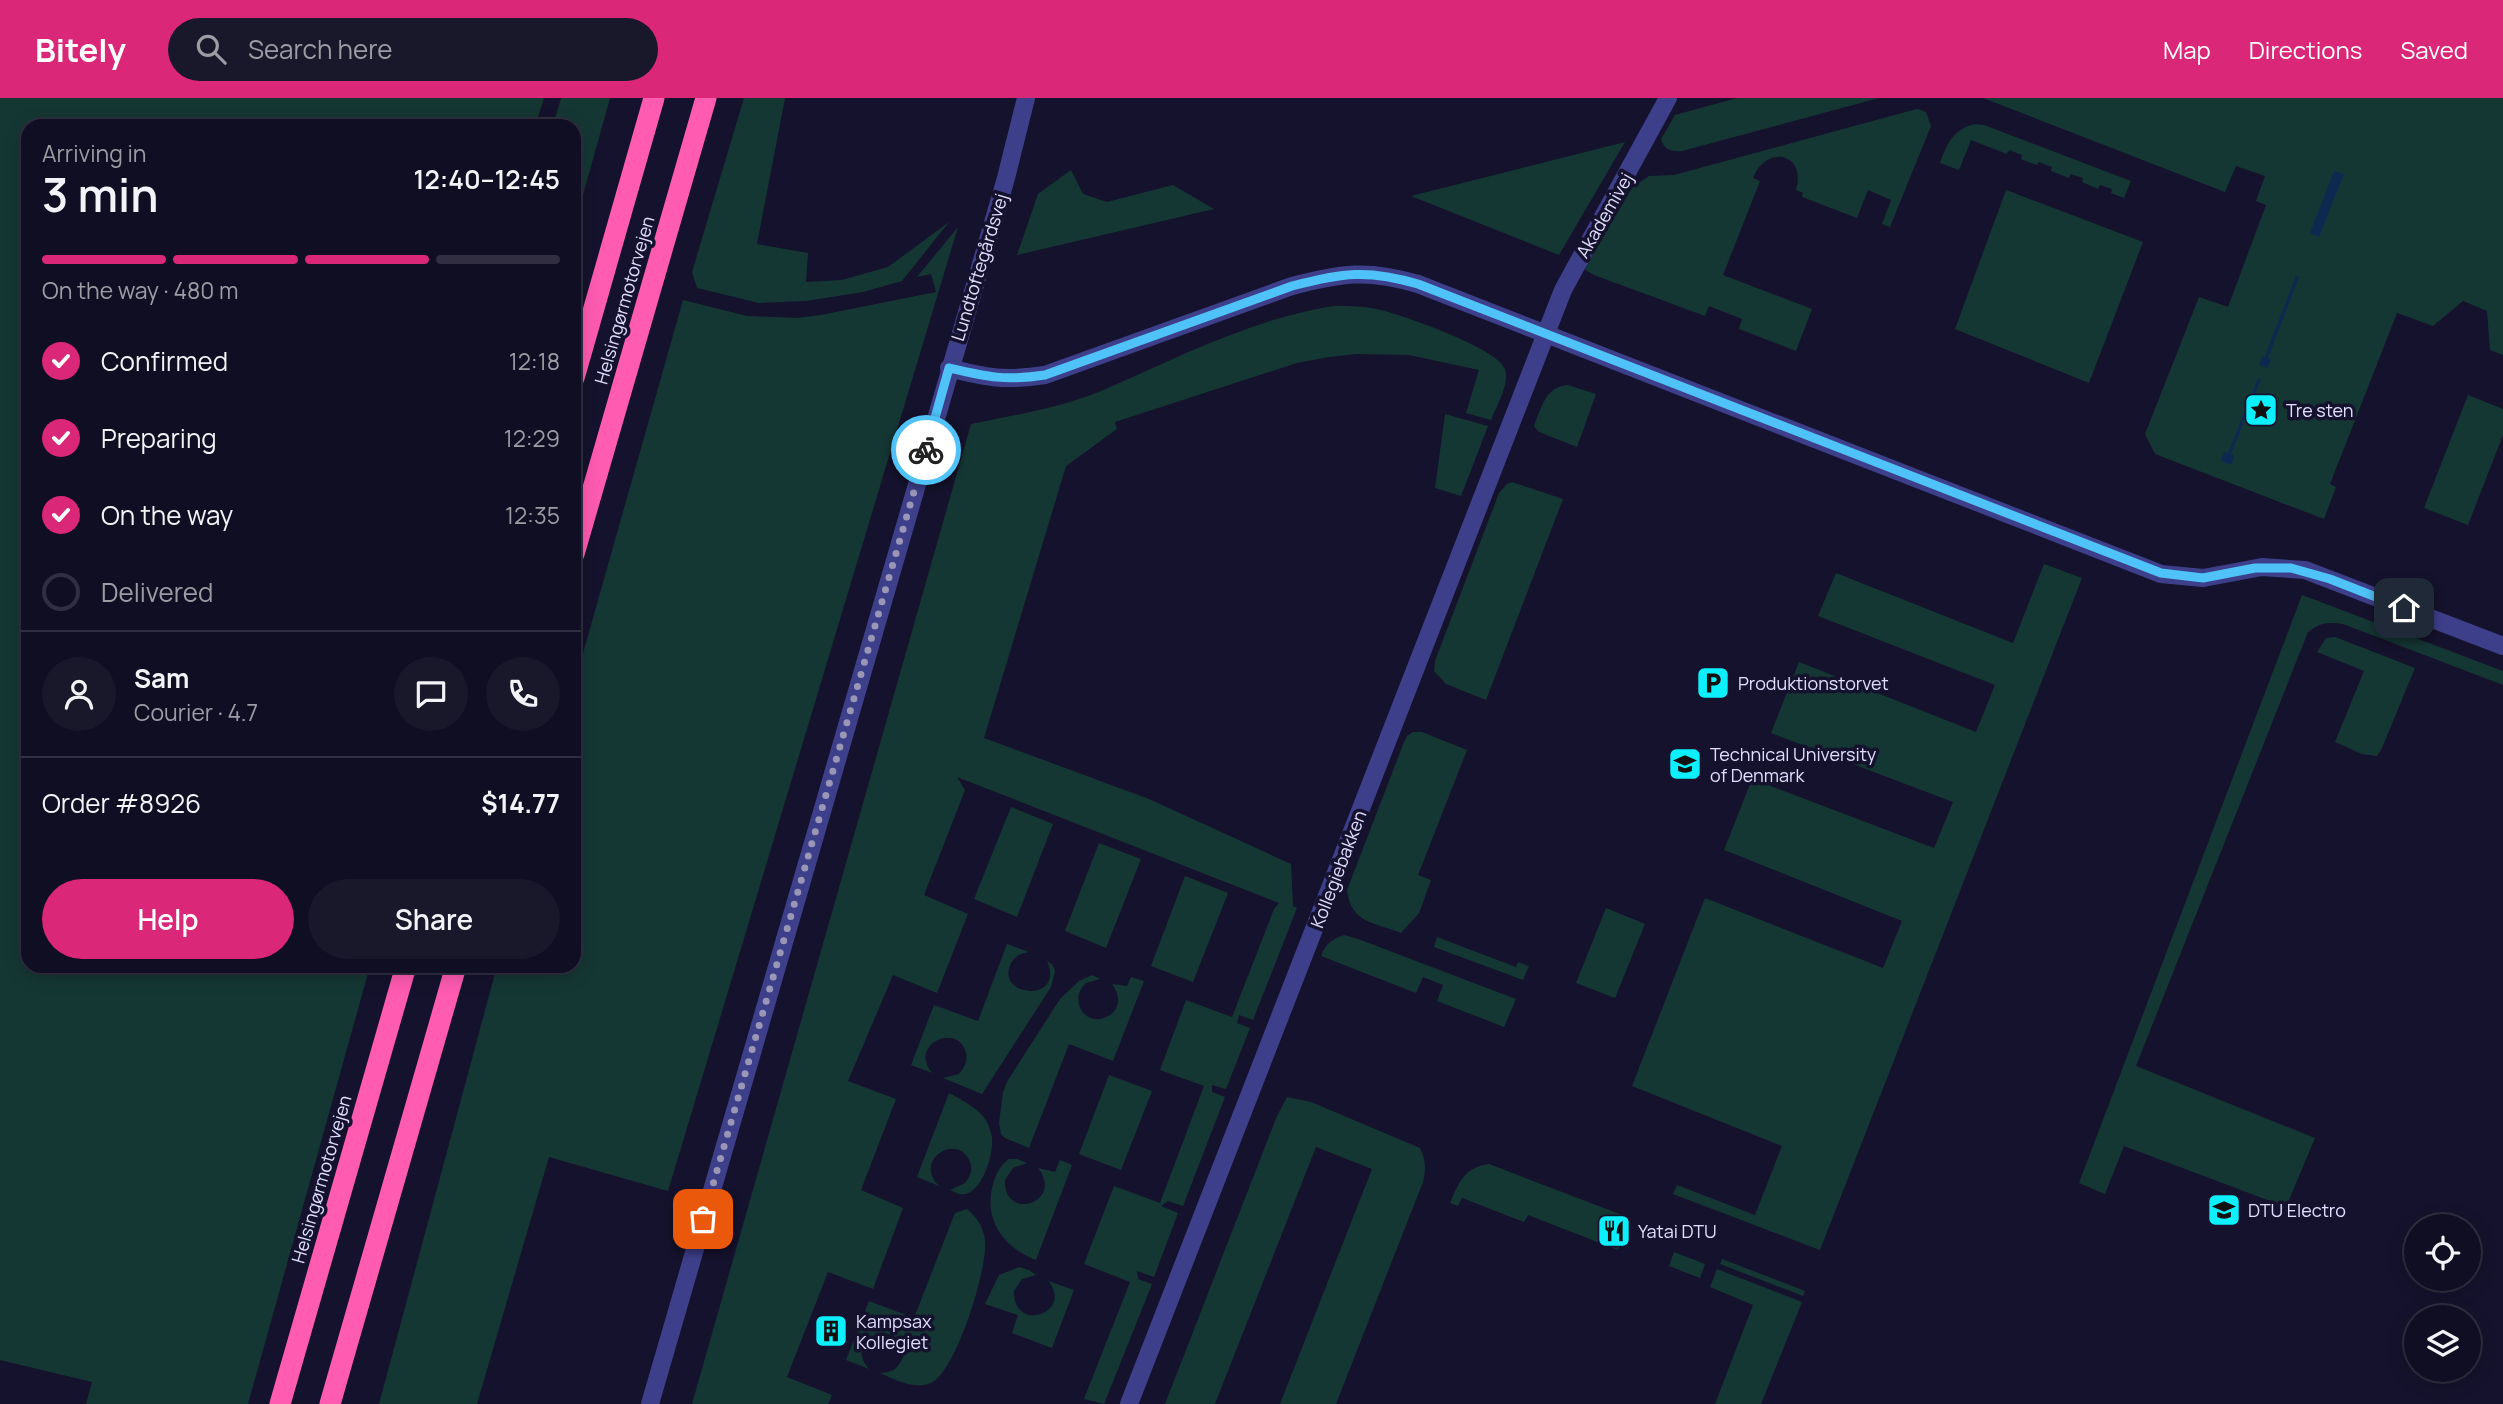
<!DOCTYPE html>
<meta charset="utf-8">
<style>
:root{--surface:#100e22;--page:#19172a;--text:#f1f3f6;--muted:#9c9ca5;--line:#302e40;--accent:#db2777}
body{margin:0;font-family:Manrope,sans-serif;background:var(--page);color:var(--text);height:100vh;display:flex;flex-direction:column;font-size:26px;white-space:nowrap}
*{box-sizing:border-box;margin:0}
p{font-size:23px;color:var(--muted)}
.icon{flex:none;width:38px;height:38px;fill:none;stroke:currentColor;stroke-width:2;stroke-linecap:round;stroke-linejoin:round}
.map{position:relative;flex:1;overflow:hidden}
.drawer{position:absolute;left:21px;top:21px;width:560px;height:854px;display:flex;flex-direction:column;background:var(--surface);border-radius:21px;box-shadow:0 4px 18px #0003,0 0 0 2px var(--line)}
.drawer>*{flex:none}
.controls{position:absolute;left:2404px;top:1116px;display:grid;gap:14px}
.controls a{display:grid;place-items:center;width:77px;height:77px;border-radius:50%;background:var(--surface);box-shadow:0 4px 18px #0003,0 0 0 2px var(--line);font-size:35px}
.pin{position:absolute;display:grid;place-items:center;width:60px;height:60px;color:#fff;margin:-30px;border-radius:14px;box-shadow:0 4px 10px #0006}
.courier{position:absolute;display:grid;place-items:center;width:70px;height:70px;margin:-35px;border:5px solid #4fc3f7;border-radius:50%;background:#fff;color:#222;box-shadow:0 2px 9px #0007}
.headline em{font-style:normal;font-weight:600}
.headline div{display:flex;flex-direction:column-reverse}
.headline{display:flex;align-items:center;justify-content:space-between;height:119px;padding:0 21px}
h1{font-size:46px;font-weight:600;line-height:52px}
.bar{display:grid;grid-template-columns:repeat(4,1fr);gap:10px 7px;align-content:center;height:84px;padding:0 21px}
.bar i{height:9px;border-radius:5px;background:var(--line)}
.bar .on{background:var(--accent)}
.bar p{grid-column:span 4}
.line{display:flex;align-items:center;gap:18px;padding:0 21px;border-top:2px solid var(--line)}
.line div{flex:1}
.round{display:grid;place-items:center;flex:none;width:74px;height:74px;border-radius:37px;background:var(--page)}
ol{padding:0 21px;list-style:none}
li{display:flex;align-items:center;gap:21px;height:77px}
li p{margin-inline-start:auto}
li .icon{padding:7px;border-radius:50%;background:var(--accent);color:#fff;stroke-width:4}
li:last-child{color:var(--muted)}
li i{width:38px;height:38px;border:4px solid var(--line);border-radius:50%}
.primary-button{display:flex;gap:14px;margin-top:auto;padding:14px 21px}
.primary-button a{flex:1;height:80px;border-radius:42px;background:var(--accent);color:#fff;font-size:28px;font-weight:600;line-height:80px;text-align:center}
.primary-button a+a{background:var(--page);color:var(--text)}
header{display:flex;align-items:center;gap:42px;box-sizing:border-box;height:98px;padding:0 35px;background:var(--accent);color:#fff}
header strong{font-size:33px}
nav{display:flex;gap:38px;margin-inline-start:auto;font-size:24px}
.search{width:490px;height:63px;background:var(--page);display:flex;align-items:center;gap:18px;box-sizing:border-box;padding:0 24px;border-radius:38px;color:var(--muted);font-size:26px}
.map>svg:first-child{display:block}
.green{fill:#153734}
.water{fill:#0e2950}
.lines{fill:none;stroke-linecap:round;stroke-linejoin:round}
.minor{stroke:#3e3f8b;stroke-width:18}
.highway{stroke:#fe5bb1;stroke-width:21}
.done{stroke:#9a97b6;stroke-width:7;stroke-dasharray:0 12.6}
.route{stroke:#4fc3f7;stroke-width:9}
.labels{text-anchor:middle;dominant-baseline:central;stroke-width:7;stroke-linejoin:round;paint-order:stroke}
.street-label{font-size:18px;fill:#e1deff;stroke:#15122d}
.poi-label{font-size:18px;fill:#e1deff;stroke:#15122d;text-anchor:start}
</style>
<header>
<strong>Bitely</strong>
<div class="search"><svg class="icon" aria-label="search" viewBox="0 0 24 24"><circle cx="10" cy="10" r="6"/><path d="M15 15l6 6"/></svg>Search here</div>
<nav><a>Map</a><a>Directions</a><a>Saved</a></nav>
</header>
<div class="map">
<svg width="2503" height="1306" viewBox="0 0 2503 1306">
<rect width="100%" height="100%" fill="#15122d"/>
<g class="green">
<polygon points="0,0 544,0 535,28 28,28 28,868 370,868 248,1306 86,1306 92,1284 0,1262"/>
<polygon points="561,0 610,0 574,129 574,28 553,28"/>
<polygon points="744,0 785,0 757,146 808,155 806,184 842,182 888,169 949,124 902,183 863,194 806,203 759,205 697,190 692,174"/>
<path d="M1737,0h142l-197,53c-10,1 -18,-1 -21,-12l14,-24z"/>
<polygon points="1983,0 2503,0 2503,257 2490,252 2487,213 2463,203 2433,228 2397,215 2330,386 2336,389 2324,421 2155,356 2145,336 2199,199 2228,209 2266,107 2256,103 2265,78 2236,68 2225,94"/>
<path d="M1913,12l5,-1 8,3 5,14 -41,101 -8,-3 9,-24 -23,-10 -11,28 -55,-21 1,-4 -7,-3c11,-37 -30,-46 -43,-12l7,3 -37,94 89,34 -16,42 -57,-22 3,-10 -33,-13 -4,10 -111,-41 -10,-6 48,-81 17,-12 25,-1z"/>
<path d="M1975,26l9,1 147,56 -7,17 -13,-5 1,-4 -12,-4 -2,4 -16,-7 1,-4 -12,-4 -2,4 -18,-7 1,-4 -13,-5 -2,3 -16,-6 1,-4 -13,-5 -2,4 -36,-14 -12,30 -19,-7c7,-19 13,-34 35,-39z"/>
<polygon points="1625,44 1559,157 1411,98"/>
<polygon points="1071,72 1083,96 1107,104 1173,87 1214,111 1017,157 1038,96"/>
<polygon points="2006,92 2143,144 2089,285 1955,231"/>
<polygon points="958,129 668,1093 549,1059 477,1306 379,1306 497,868 574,868 574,587 683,202 747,218 797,220 821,217 936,194 931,176 917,179"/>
<path d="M1333,208c16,0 32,0 48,4 24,6 116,38 124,59 5,15 -9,38 -14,51l-25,-7 13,-43 -70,-15 -53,-1 -27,3 -32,6 -182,59 2,7 -51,37 -82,272 165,61 142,65 2,42 4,2 -44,112 -14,-5 -2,8 13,5 -24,61 -14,-4v7l13,5 -42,109 -15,-5 -7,5 17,7 -24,64 -17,-6 1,8 14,5 -48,120 -20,-5 46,-117 -46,-18 30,-78 46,17 44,-117 -44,-16 26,-70 46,17 42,-108 5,-6 -322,-126 8,13 -41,105 44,19 -31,79 -44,-18 -45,106 48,18 -35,91 42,18 -30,81 -45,-17 -41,105 45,18 -4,9h-136l279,-980c43,-9 89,-16 130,-33 76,-33 150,-72 232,-85z"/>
<path d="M1568,287l28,9 -19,53 -38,-15 -5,-6c8,-19 11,-39 34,-41z"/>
<polygon points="2468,297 2503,311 2503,337 2468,427 2424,410"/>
<polygon points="1445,316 1488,328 1461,398 1435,390"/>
<polygon points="1512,384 1563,401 1486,602 1446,586 1434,573 1435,563 1499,395 1507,386"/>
<polygon points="2044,466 2082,480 1820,1152 1673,1096 1677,1087 1755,1117 1782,1048 1632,988 1705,800 1883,870 1902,823 1724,752 1752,681 1934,750 1953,704 1771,635 1799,564 1976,634 1995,587 1818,518 1836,475 2013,545"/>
<path d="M2302,497l201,76v14l-160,-61c-15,-2 -22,-2 -35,8l-172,434 179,72 -29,69 -162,-61 -19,48 -26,-11z"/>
<polygon points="2335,539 2415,570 2382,650 2377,658 2362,656 2335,644 2364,573 2317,554 2326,540"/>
<path d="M1413,634h9l45,18 -49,125 13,5 -12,33 -18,20c-28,-11 -50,-10 -54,-43l57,-148 3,-6z"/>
<polygon points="1011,709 1053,726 1017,819 974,801"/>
<polygon points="1099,745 1141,761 1106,850 1065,833"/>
<polygon points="1185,778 1228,795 1193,884 1151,868"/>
<polygon points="1606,810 1645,826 1615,900 1576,885"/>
<path d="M1344,837l14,4 158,60 -12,28 -67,-26 6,-16 -20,-8 -7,16 -95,-37c5,-13 10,-16 23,-21z"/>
<polygon points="1437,839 1516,869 1518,864 1529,868 1523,882 1434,849"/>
<path d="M1007,846l22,8c-8,1 -14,4 -18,11 -17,35 55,40 36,-2l5,3 3,7 -4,16 -69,107 -39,-16 16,-4c5,-6 9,-12 7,-21 -7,-31 -58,-10 -34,20l-21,-8 23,-60 44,16z"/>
<path d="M1092,877l8,4 -14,4c-6,6 -9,12 -7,21 7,30 56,11 33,-20l15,2 4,-9 13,4 -31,80 -44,-17 -40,104 -24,-10 -4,-4 -2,-11 4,-31 5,-12 52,-81 19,-18z"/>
<polygon points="1109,977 1152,993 1121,1072 1079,1056"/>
<path d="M949,995c11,6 23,12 32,21 6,6 10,16 11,24 2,16 -11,60 -32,56 -3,0 -6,-3 -10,-4l15,-7c5,-6 8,-13 5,-21 -11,-30 -58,-3 -31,24l-22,-9z"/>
<path d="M1287,999l24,5 109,46c6,12 6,21 3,34l-87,222h-56l92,-235 -56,-22 -101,257h-50l112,-288z"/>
<path d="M1009,1061h8l10,4 -14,5 -8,12c-2,42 60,23 33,-12l17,4 5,-12 12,5 -36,95c-34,-13 -54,-43 -42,-79 3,-9 7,-16 15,-22z"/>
<path d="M1489,1066l141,54 -12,32 -90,-35 -4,7 -62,-24 -4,8 -8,-3c9,-21 15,-36 39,-39z"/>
<path d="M967,1111c10,8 17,19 18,32 3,27 -29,131 -54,142 -17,7 -35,-3 -51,-10 12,0 18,-4 23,-16 -1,-44 -62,-18 -34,12l-23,-9 23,-59 45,17 41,-105z"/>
<polygon points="1674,1154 1705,1166 1700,1180 1669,1168"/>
<polygon points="1722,1161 1805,1193 1803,1198 1720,1166"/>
<path d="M1019,1169l10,3 7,5 -14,4 -8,12c-1,44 61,21 34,-10l26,9 -22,58 -40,-15 6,-18 -33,-11 14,-29z"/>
<polygon points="1717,1171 1802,1204 1761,1306 1715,1306 1753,1207 1710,1189"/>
</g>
<g class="water">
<polygon points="2334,73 2344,76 2319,139 2310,135"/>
<polygon points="2296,178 2299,179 2268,260 2271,262 2267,270 2259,267 2262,258 2265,259 2266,255"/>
<polygon points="2258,280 2261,281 2231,356 2234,358 2231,367 2221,363 2224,354 2228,355"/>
</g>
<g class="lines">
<g class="minor">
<path d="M949,270c39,10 56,13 96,7l247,-89c50,-13 75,-17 126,-2l743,290 42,4 59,-11 43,3 198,76"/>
<polyline points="650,1306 1006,80 1026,0"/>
<polyline points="1129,1306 1563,192 1668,0"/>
</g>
<g class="highway">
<polyline points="574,280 654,0"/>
<polyline points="574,456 706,0"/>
<polyline points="280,1306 406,868"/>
<polyline points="330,1306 456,868"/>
</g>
</g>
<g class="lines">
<polyline class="done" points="703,1121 926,352"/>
<path class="route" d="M926,352l23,-82c39,9 56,13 96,7l247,-89c50,-13 75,-17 126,-2l743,289 42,5 52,-10h36l39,11 74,29"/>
</g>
<defs>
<symbol id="sight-square" viewBox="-11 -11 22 22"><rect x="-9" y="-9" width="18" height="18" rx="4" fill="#0cf0fd" stroke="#15122d"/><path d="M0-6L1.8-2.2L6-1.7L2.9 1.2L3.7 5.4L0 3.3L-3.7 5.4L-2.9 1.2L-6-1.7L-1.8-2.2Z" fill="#111"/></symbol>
<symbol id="parking-square" viewBox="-11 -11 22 22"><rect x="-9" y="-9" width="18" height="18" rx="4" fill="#0cf0fd" stroke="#15122d"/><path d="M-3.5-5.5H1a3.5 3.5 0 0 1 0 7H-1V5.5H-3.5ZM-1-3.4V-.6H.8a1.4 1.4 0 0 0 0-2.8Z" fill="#111"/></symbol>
<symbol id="university-square" viewBox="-11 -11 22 22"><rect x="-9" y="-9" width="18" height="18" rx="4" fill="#0cf0fd" stroke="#15122d"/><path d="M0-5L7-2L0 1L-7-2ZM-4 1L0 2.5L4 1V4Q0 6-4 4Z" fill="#111"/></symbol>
<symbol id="restaurant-square" viewBox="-11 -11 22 22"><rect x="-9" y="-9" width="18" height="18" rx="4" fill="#0cf0fd" stroke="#15122d"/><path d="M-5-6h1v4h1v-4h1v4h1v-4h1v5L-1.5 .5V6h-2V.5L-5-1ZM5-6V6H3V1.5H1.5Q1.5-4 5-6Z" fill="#111"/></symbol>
<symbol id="building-square" viewBox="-11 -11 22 22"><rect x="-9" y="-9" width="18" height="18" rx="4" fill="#0cf0fd" stroke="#15122d"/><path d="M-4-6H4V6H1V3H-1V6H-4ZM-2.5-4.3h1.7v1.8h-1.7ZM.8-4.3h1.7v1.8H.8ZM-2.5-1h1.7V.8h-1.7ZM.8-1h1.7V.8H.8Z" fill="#111"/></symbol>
</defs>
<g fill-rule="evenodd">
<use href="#sight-square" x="2242" y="293" width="38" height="38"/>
<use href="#parking-square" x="1694" y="566" width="38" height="38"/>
<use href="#university-square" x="1666" y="647" width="38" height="38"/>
<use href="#university-square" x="2205" y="1093" width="38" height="38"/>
<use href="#restaurant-square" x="1595" y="1114" width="38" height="38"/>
<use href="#building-square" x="812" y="1214" width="38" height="38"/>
</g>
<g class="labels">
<g class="street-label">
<text transform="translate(1604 117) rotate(-60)">Akademivej</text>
<text transform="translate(979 169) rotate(-73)">Lundtoftegårdsvej</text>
<text transform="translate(624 202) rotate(-74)">Helsingørmotorvejen</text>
<text transform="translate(1338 771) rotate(-69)">Kollegiebakken</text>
<text transform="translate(321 1081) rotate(-74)">Helsingørmotorvejen</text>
</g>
<g class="poi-label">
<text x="2286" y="312">Tre sten</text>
<text x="1738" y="585">Produktionstorvet</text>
<text x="1710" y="656">Technical University<tspan x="1710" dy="21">of Denmark</tspan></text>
<text x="2248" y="1112">DTU Electro</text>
<text x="1638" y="1133">Yatai DTU</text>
<text x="856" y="1223">Kampsax<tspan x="856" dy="21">Kollegiet</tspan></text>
</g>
</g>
</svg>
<div class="controls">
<a><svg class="icon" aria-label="locate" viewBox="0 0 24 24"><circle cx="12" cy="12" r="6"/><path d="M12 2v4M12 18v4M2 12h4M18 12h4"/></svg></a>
<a><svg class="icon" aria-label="layers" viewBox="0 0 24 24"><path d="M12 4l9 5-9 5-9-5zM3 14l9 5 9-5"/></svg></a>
</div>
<div class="pin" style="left:703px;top:1121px;background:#ea580c"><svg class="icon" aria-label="bag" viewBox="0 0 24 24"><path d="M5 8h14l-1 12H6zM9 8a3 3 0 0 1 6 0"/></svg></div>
<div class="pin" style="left:2404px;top:510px;background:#1f2937"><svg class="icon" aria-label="home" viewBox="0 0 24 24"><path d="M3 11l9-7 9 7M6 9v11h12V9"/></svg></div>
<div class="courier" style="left:926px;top:352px"><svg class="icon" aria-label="bike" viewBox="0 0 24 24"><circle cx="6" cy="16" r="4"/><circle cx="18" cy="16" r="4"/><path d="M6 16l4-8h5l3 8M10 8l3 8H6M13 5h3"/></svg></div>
<section class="drawer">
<div class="headline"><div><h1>3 min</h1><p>Arriving in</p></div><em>12:40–12:45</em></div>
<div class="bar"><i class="on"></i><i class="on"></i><i class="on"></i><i></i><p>On the way · 480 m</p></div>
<ol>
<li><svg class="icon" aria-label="check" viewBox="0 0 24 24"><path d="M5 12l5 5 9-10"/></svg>Confirmed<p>12:18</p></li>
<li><svg class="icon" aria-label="check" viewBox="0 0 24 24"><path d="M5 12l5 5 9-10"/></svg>Preparing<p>12:29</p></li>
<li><svg class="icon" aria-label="check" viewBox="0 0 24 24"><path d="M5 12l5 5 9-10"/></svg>On the way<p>12:35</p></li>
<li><i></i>Delivered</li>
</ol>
<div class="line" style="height:126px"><a class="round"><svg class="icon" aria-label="person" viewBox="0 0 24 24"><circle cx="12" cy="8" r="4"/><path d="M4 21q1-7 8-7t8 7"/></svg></a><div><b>Sam</b><p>Courier · 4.7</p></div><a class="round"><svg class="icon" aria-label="chat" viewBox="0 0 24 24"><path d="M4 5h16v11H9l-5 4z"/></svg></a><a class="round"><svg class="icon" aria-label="phone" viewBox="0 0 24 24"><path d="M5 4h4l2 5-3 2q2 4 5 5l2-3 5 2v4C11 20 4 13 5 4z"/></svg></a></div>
<div class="line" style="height:91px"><div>Order #8926</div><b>$14.77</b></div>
<div class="primary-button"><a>Help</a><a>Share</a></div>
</section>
</div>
